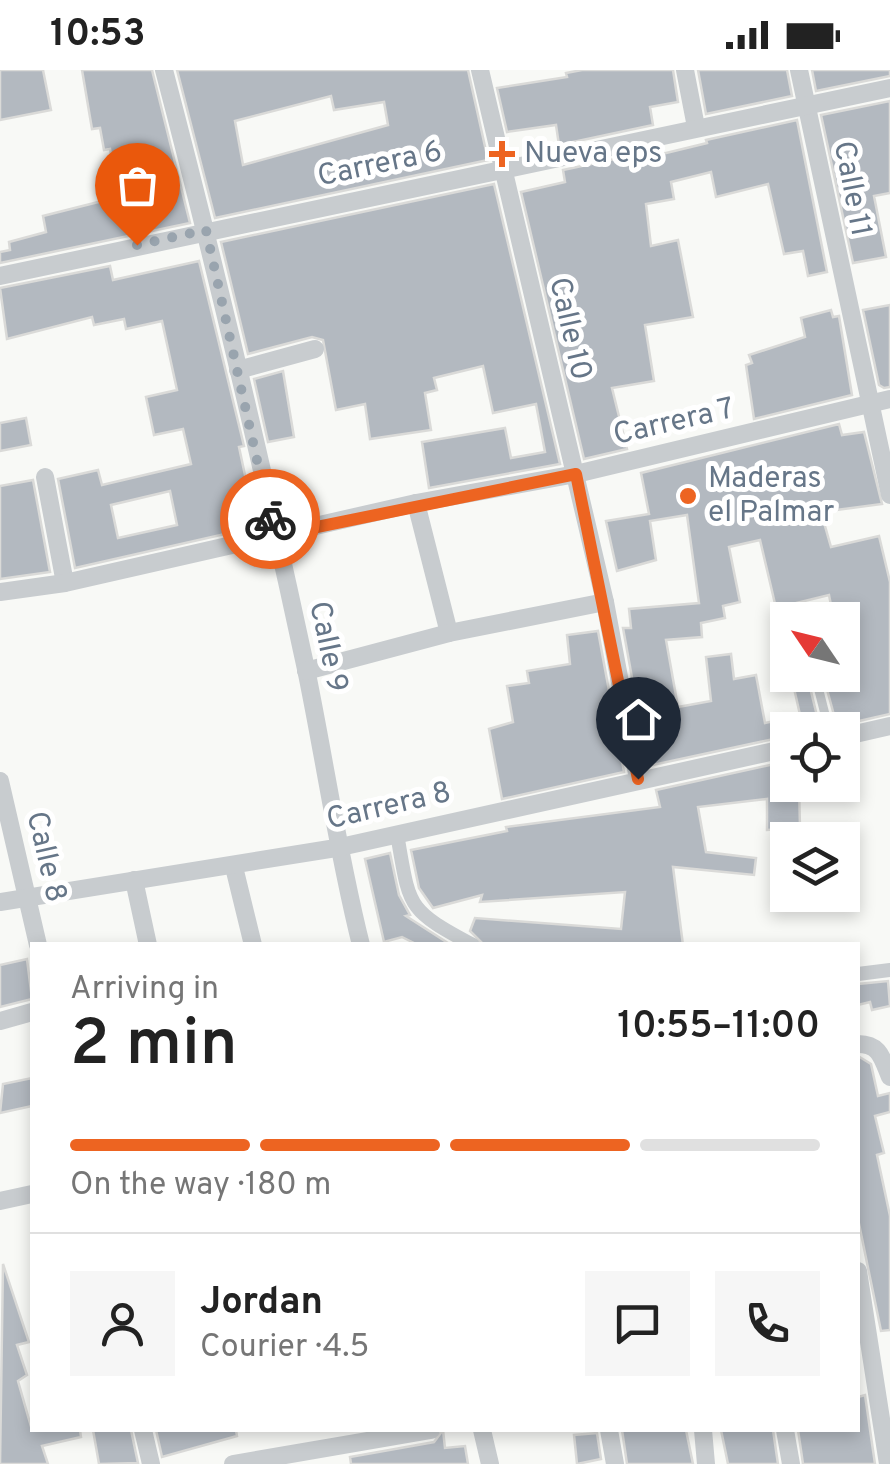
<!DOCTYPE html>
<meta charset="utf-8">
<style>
:root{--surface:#fff;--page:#f6f6f6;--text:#222;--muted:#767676;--line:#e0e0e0;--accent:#ed6421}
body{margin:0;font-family:Overpass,sans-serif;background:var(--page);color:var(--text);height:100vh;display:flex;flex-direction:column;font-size:38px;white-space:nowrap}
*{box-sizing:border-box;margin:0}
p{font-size:32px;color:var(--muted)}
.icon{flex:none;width:55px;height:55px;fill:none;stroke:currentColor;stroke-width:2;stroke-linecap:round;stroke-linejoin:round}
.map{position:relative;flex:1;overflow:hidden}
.side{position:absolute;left:30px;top:872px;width:830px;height:490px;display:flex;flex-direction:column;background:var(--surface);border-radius:0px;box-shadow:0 5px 15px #0003}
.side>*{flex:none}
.needle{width:65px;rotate:305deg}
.buttons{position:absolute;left:770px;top:532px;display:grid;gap:20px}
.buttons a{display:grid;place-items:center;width:90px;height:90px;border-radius:0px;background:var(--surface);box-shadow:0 5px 15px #0003;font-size:50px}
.pin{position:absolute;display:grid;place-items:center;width:85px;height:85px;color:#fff;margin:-102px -42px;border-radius:50% 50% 50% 0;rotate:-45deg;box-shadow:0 0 10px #0007}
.pin .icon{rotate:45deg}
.courier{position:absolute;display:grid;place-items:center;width:100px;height:100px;margin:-50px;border:8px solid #ed6421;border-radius:50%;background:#fff;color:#222;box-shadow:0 2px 12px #0007}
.head em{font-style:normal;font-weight:600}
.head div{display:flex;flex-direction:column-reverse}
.head{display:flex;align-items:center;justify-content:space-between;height:170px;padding:0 40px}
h1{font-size:65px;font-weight:600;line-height:75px}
.bar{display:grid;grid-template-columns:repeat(4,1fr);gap:15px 10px;align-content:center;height:120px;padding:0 40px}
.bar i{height:12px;border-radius:8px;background:var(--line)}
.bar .current{background:var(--accent)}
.bar p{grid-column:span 4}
.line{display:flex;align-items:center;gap:25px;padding:0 40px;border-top:2px solid var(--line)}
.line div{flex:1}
.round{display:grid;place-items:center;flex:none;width:105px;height:105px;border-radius:0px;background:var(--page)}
.status{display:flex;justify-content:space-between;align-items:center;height:70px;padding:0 50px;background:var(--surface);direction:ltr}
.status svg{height:28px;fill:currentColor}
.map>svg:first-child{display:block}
.building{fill:#b3b9c0;stroke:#dadad8;stroke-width:2.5;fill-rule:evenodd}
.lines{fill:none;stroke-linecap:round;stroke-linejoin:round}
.service{stroke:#c8cccf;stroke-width:9}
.pedestrian{stroke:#c8cccf;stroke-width:14}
.minor{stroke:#c8cccf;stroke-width:18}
.done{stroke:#99a4ae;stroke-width:10;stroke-dasharray:0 18}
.route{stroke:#ed6421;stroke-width:12}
.poi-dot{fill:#ed6421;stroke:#fff;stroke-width:4}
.labels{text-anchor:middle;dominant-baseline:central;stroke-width:10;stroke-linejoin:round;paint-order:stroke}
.poi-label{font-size:30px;fill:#667688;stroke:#fff;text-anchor:start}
.street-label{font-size:30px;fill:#667688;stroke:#fff}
</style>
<div class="status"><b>10:53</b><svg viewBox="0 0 49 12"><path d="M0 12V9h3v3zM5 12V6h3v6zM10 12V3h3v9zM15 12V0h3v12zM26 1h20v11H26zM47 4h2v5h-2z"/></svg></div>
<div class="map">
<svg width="890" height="1394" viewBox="0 0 890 1394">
<rect width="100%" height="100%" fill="#f8f9f6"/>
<g class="building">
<polygon points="0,0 43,0 51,40 0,50"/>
<polygon points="82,0 152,0 190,153 0,193 0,182 10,180 9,172 46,162 43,146 118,127 110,79 104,80 100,58 92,59"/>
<path d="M177,0h291l20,90 -273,58zM331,26l3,14 50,-8 4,23 -145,40 -8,-44z"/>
<polygon points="582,0 673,0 678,32 650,37 653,55 559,75 556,55 507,62 497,18 567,7 566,3"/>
<polygon points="698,0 787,0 792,26 706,44"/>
<polygon points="812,0 890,0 890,6 816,21"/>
<polygon points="890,31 890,123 874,126 886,187 853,193 821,45"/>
<polygon points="797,50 827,202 808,206 803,181 784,184 768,114 716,127 711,102 671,112 674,129 646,134 651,176 678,170 693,247 645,255 654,311 612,318 627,379 584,389 521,122 565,112 563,100 657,80 658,85 707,73 706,70"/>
<polygon points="494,114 560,394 429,418 422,372 505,358 511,388 545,382 536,334 493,343 483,296 434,308 437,320 425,323 431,360 370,369 365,334 336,340 323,270 312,267 248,284 221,172"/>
<path d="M199,191l45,185 -5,1 17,80 -181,41 -17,-89 40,-9 4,15 89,-21 -8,-35 -29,6 -8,-38 31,-7 -15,-69 -36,8 -2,-10 -30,6 -2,-8 -85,22 -7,-51 110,-22 3,14zM170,421l7,34 -59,13 -7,-33z"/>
<polygon points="890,235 890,317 884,318 879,315 863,240"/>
<polygon points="831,240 833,247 839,246 852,325 754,349 746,295 752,293 749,285 805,267 801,248"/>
<polygon points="283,301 294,367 268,372 254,309"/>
<polygon points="26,348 31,375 0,381 0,353"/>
<polygon points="839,354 842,365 864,362 882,434 821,442 831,477 879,466 890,512 890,644 837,656 823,605 842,605 842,543 833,545 829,525 776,538 760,470 729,477 740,532 723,536 725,548 701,553 702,567 666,570 678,637 711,631 706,587 731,584 734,609 756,605 765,653 788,648 788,666 648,696 623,558 631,558 629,539 699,533 687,445 650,451 656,490 617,501 606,451 649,444 641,403"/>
<polygon points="33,410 50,502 0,509 0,416"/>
<polygon points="598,561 624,702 502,729 489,659 513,652 507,616 529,613 527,601 570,594 567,565"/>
<polygon points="791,605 807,605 819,654 803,658"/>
<polygon points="788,691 788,715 799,715 800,758 767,760 767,729 698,737 706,782 756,788 754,805 673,797 683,875 484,875 470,861 475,848 621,859 625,822 480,832 482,825 433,838 419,818 411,780 507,761 506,757 660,737 656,720"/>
<polygon points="390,783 399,825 410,845 406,846 451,875 418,875 402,867 384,872 365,789"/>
<polygon points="27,889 32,929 0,937 0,895"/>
<polygon points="888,911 890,936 872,940 870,932 858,935 858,914"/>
<polygon points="858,986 871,994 878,1026 890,1023 890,1042 875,1046 884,1083 877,1085 890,1146 890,1260 881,1261 858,1149"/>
<polygon points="32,1008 32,1036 0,1043 3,1014"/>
<polygon points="3,1194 29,1272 17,1275 27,1305 18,1311 32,1360 80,1360 81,1367 42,1376 48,1394 0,1394"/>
<polygon points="865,1325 875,1394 803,1394 798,1360 858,1360 858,1327"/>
<polygon points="93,1360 131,1360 138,1393 99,1394"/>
<polygon points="156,1360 236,1360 237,1366 162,1387"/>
<polygon points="443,1360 445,1378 465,1376 468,1394 351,1394 350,1387 434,1372"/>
<polygon points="622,1360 686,1360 693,1394 627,1394"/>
<polygon points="721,1360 773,1360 778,1394 728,1394"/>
<polygon points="597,1363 601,1389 577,1394 574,1365"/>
</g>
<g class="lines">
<polyline class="service" points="815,605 829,660"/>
<g class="pedestrian">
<path d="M397,764c13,73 8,75 76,111"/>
<polyline points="858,904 890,900"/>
</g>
<g class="minor">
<path d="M164,0c52,198 99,399 142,599 19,92 32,185 55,276"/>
<polyline points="480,0 605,532 638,709"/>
<polyline points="685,0 696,57"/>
<polyline points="799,0 890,425"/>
<polyline points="0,206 890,18"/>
<polyline points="238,300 315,279"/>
<polyline points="45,407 65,513"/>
<polyline points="416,433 449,563"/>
<polyline points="0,522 65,513 416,433 576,404 890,329"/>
<polyline points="306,601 449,563 605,532"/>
<polyline points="842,667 890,656"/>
<polyline points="0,711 38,875"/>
<polyline points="234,797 253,875"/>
<polyline points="134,810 148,875"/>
<polyline points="0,832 336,778 788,678"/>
<polyline points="0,951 32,942"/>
<path d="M858,974c22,0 24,14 32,33"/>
<polyline points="0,1131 32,1124"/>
<polyline points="858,1201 888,1394"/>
<polyline points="143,1360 151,1394"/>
<polyline points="482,1360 490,1394"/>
<polyline points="609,1360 615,1394"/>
<polyline points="703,1360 706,1394"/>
<polyline points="785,1360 791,1394"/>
<polyline points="233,1394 431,1360"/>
</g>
</g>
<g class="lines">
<polyline class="done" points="137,175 206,160 270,449"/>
<polyline class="route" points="270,449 273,466 576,404 638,709"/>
</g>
<g class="poi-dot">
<path d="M497 69h10v10h10v10h-10v10h-10v-10h-10v-10h10z"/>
<circle cx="688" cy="426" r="10"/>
</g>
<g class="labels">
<g class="poi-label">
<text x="524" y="84">Nueva eps</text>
<text x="708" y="409">Maderas<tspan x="708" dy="34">el Palmar</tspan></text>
</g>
<g class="street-label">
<text transform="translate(380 95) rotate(-12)">Carrera 6</text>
<text transform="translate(851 119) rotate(79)">Calle 11</text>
<text transform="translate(569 259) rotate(77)">Calle 10</text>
<text transform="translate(674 353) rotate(-13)">Carrera 7</text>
<text transform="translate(327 577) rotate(78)">Calle 9</text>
<text transform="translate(389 737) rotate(-13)">Carrera 8</text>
<text transform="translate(45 787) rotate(77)">Calle 8</text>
</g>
</g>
</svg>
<div class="buttons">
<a><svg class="needle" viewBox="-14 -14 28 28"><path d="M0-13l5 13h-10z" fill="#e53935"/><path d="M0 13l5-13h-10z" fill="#767676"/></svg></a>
<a><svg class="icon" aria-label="locate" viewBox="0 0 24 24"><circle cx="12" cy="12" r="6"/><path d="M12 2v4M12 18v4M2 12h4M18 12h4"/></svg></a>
<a><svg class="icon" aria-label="layers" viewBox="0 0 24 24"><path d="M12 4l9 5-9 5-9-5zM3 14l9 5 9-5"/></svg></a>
</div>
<div class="pin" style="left:137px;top:175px;background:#ea580c"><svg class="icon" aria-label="bag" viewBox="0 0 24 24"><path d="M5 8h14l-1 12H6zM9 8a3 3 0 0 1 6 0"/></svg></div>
<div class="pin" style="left:638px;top:709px;background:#1f2937"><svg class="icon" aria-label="home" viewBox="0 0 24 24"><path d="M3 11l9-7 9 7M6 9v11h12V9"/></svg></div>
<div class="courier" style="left:270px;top:449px"><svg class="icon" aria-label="bike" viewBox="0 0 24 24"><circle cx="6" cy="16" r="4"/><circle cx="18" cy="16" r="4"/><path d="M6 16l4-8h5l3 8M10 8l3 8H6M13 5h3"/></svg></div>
<section class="side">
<div class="head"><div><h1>2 min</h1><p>Arriving in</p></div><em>10:55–11:00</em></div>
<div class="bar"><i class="current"></i><i class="current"></i><i class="current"></i><i></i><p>On the way · 180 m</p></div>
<div class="line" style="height:180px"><a class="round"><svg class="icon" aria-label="person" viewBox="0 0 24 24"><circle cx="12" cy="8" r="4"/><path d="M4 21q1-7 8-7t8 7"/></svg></a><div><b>Jordan</b><p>Courier · 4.5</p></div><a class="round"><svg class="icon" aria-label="chat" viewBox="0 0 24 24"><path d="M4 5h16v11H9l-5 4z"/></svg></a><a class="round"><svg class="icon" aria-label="phone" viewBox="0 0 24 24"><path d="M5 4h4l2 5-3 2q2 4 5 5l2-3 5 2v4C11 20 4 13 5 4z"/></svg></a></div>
</section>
</div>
